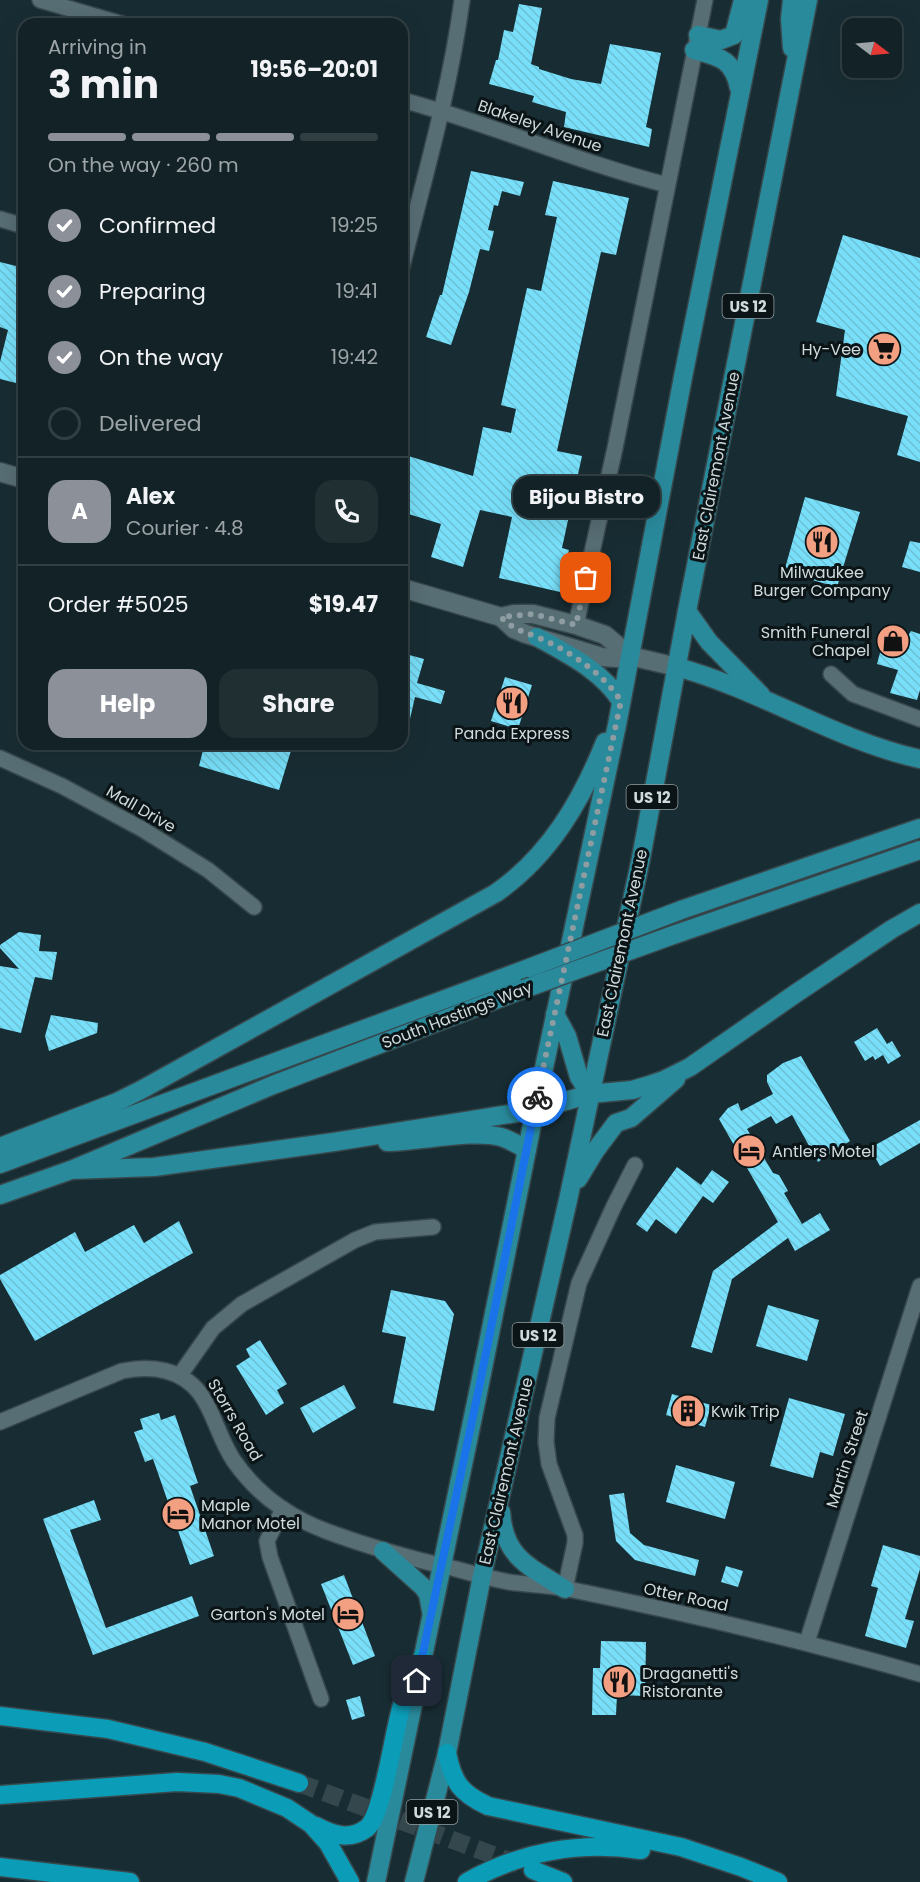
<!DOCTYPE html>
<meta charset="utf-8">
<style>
:root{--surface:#122226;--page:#1f2f32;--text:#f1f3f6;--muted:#9ca4a7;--line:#313f43;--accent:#8c9099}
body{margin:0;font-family:Poppins,sans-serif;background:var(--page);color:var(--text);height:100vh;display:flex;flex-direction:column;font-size:22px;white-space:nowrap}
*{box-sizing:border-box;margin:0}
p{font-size:20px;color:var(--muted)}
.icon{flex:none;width:33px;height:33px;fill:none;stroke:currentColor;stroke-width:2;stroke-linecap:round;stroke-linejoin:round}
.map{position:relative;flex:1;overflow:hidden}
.side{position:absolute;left:18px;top:18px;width:390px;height:732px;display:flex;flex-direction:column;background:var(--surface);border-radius:18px;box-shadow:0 6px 24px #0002,0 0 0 2px var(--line)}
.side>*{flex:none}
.needle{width:39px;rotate:106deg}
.tools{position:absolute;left:842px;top:18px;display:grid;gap:12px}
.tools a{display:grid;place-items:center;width:60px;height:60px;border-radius:12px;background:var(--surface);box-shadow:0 6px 24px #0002,0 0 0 2px var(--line);font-size:30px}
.pin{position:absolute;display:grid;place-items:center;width:51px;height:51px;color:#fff;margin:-26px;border-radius:12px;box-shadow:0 3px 9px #0006}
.courier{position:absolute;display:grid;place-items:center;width:60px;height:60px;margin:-30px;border:4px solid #1a73e8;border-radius:50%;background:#fff;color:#222;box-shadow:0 2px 8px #0007}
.bubble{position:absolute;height:42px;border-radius:18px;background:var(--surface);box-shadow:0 6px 24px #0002,0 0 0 2px var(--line);font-size:20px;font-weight:700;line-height:42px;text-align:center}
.overview em{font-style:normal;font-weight:700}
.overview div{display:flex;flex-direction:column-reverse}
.overview{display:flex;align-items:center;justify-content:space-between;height:102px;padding:0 30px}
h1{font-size:39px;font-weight:700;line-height:45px}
.bar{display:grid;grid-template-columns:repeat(4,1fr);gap:9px 6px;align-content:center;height:72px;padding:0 30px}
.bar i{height:8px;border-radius:4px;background:var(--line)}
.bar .selected{background:var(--accent)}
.bar p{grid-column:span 4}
.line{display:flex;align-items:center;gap:15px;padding:0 30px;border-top:2px solid var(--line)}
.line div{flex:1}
.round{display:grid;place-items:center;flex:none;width:63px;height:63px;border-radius:18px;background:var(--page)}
ol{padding:0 30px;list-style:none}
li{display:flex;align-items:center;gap:18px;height:66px}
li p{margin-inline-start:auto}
li .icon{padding:6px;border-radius:50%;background:var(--accent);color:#fff;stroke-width:4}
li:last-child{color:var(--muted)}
li i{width:33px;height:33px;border:3px solid var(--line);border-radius:50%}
.button{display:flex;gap:12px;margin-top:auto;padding:12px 30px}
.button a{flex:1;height:69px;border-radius:18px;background:var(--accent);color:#fff;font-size:24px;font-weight:700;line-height:69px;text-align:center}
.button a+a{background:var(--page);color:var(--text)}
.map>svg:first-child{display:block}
.building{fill:url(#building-back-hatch)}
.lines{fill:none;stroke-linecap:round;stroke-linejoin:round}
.highway-tunnel{stroke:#33474c;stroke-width:18;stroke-dasharray:18 9;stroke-linecap:butt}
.street-casing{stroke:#37484d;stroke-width:18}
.secondary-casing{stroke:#37484d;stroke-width:21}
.primary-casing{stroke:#37484d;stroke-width:21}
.highway-casing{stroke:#37484d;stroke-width:21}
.street{stroke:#576e74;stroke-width:15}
.secondary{stroke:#576e74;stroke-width:18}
.primary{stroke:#298a9c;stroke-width:18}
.highway{stroke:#0b9cb7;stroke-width:18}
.primary-bridge-casing{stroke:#37484d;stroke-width:21;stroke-linecap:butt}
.primary-bridge{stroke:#298a9c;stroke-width:18}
.done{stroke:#8e9da2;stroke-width:6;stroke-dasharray:0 10.8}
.route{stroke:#1a73e8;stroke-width:8}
.labels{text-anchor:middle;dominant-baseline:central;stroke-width:6;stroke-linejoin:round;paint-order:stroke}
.shield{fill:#0b1416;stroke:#949fa1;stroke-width:1.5}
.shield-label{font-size:15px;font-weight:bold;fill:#cedadd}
.street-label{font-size:16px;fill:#cedadd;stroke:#0b1416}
.poi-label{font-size:16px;fill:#cedadd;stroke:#0b1416;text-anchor:start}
</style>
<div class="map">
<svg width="920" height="1882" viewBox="0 0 920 1882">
<defs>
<pattern id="building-back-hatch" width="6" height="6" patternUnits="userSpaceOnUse" patternTransform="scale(1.5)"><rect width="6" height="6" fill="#77dff9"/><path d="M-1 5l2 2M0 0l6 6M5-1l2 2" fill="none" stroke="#6cbfd4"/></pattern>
</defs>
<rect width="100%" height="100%" fill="#182d33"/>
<g class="building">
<polygon points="519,4 542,8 531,64 539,67 539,69 571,79 601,84 610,44 661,53 646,127 652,129 649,147 564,127 566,112 532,102 534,96 489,84 496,60 498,60 504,30 513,32"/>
<polygon points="471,171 524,182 520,196 502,191 498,206 494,205 488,230 494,231 489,251 480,249 469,292 451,345 426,337 440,295 442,295"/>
<polygon points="553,181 629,198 616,255 601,252 557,451 582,456 562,548 569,550 560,592 499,578 512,517 480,510 463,567 431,557 441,524 402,512 402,454 473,476 483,427 511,433 516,409 501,405 527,288 541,291 557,217 545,215"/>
<polygon points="843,235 920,258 920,462 897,455 908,416 836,396 845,330 816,322"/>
<polygon points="0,262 24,268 24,385 0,379 0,362 8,330 0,327"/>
<polygon points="805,497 860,512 837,587 784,572"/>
<polygon points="910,541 920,543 920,572 902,567"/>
<polygon points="886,630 907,637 911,631 920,634 920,690 917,700 890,693 898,670 877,664"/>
<polygon points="402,653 424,659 417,683 445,691 441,704 415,697 407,732 402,731"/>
<polygon points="505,677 532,685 518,729 491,721"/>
<polygon points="218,744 293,744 279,790 199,766 204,746 217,750"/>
<polygon points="19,932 41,935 39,951 57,952 52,980 35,977 21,1033 0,1028 0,966 19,969 0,948 0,945"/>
<polygon points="51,1015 98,1023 97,1033 49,1051 45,1036"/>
<polygon points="877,1028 887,1044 892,1041 901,1056 888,1064 883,1055 875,1060 873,1056 865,1061 854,1042"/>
<polygon points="801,1056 850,1141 818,1162 792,1115 776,1124 771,1116 747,1129 773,1173 779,1175 788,1191 784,1193 802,1224 820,1213 830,1230 795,1251 788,1238 732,1279 712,1353 691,1347 713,1271 778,1222 719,1119 728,1108 738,1103 741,1111 773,1094 767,1082 767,1075 783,1063"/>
<polygon points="920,1120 920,1143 880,1166 870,1148"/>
<polygon points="677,1167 701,1185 712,1170 729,1182 713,1203 703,1196 676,1234 656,1219 647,1232 636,1224"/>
<polygon points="179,1221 193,1253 35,1341 0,1279 0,1275 75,1232 85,1252 134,1225 144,1243"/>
<polygon points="391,1290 445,1301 454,1314 434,1411 393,1403 406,1337 382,1332"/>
<polygon points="768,1305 819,1320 807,1361 756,1346"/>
<polygon points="260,1340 287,1384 277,1390 284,1403 266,1415 236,1366 250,1357 246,1349"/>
<polygon points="344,1385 356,1408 313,1433 300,1408"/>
<polygon points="672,1394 711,1405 705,1427 666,1415"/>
<polygon points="789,1398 845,1414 833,1456 820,1452 813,1478 770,1466"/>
<polygon points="159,1413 161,1420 175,1415 198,1483 190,1486 214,1556 190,1565 153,1459 145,1462 134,1432 143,1429 140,1419"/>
<polygon points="676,1465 735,1482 725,1519 666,1502"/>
<polygon points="624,1493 630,1533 644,1545 699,1560 695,1576 635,1560 616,1541 609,1495"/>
<polygon points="94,1500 101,1520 70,1530 106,1628 192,1596 199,1616 93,1655 43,1519"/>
<polygon points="883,1545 920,1556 920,1569 905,1619 914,1621 906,1648 865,1636 878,1588 871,1586"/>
<polygon points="726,1566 743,1571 738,1587 721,1582"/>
<polygon points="344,1575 375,1656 353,1665 321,1584"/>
<polygon points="601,1641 646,1642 645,1696 617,1695 616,1715 592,1715 593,1668 600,1668"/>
<polygon points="360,1696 365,1716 352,1720 346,1700"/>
</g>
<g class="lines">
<polyline class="highway-tunnel" points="299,1783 520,1865"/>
<defs>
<g id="street">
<polyline points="40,0 122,24"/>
<path d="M402,100c90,24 175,62 265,85"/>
<polyline points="0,219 24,226"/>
<path d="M402,267c22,-88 48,-177 60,-267"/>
<polyline points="576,625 615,448 705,0"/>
<polyline points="831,674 853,694 920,719"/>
<polyline points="0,758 62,786 142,829 208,870 254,907"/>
<polyline points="180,1375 213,1328 242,1304 355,1240 375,1232 433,1227"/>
<path d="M0,1422l122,-51c15,-3 29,-4 44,0 46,12 45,56 68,90 23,33 55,56 92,70 43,16 86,28 130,38 18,5 36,10 53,13 20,3 40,3 59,7 118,24 236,52 352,85"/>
<polyline points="283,1509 267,1541 270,1557 321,1699"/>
<polyline points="565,1589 575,1543 575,1535 549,1464 546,1442 547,1418 579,1283 614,1206 635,1165"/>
<polyline points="807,1642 920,1286"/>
</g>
<g id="secondary">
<polyline points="0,472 24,479"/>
<polyline points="402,588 501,617 514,614 533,614 576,625 605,635 630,656"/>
<polyline points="501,617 514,629 526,634 602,657 617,658 630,656 677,667"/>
</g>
<g id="primary">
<polyline points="792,0 790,19 792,48"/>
<polyline points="698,35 721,40 734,35 743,0"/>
<path d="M694,50c26,7 39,9 45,38"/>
<polyline points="687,611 709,642 761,695"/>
<path d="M537,637c32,18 64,33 84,64"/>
<path d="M677,667c84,23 158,73 243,92"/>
<polyline points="681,910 920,828"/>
<polyline points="676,934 920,850"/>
<polyline points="555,1014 567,1036 579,1077 590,1094"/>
<path d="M387,1142c33,0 85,-13 114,-5 9,3 18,8 26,13"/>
<path d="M0,1147l117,-45 24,-12 355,-197c53,-37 85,-91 109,-151"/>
<polyline points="0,1164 529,968"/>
<polyline points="71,1170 154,1167 334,1142 535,1110 590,1094 632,1090 646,1086 664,1080 690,1067 795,994 892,929 920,913"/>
<polyline points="578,1179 595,1151 616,1123 631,1118 676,1079"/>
<polyline points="0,1195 71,1170 273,1085 524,989"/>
<path d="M501,1512c3,46 29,55 64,77"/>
<polyline points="383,1551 423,1587 428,1594 431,1611"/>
<polyline points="376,1882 479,1388 535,1110 617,725 683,377 759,0"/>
<polyline points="414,1882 447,1753 482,1576 568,1200 641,858 687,611 808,0"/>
</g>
<g id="highway">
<polyline points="0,1716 108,1729 205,1752 299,1783"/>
<path d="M447,1753c6,29 13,40 41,53l193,41 60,20 37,15"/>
<polyline points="0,1795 177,1782 219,1784 239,1788 287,1808 311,1824 328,1843 350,1882"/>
<path d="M316,1826c17,9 34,15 51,2 16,-13 27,-99 35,-123 5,-16 13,-32 20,-47"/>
<polyline points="0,1867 130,1882"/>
<polyline points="533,1870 563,1882"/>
<path d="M467,1882c53,-30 113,-41 174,-32"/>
</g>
</defs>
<use href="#street" class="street-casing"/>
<use href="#secondary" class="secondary-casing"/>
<use href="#primary" class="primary-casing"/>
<use href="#highway" class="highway-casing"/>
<use href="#street" class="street"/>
<use href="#secondary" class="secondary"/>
<use href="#primary" class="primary"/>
<use href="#highway" class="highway"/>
<defs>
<g id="primary-bridge">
<polyline points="529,968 681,910"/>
<polyline points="524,989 676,934"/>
</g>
</defs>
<use href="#primary-bridge" class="primary-bridge-casing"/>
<use href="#primary-bridge" class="primary-bridge"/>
</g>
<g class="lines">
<path class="done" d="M537,1097l84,-396c-18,-28 -53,-51 -84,-64 -15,-6 -25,-8 -36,-20l32,-3 43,11 10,-47"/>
<polyline class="route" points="417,1681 479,1388 537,1097"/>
</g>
<defs>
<symbol id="supermarket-disc" viewBox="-11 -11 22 22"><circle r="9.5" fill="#f39f82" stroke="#0b1416"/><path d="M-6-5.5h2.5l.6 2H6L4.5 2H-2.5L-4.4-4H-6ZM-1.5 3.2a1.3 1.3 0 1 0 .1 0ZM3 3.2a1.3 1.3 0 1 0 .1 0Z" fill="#111"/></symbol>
<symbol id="restaurant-disc" viewBox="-11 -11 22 22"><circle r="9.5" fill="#f39f82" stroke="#0b1416"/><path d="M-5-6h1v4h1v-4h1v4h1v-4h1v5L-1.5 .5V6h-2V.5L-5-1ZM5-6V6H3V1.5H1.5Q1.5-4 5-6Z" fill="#111"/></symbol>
<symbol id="shop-disc" viewBox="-11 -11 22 22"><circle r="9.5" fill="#f39f82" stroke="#0b1416"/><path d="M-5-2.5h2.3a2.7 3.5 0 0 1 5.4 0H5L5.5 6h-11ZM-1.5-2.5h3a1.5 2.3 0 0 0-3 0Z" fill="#111"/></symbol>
<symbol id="hotel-disc" viewBox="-11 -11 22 22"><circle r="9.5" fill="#f39f82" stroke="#0b1416"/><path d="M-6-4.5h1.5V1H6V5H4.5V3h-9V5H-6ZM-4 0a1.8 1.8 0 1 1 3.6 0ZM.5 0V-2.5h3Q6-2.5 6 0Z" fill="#111"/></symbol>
<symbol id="building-disc" viewBox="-11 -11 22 22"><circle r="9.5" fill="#f39f82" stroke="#0b1416"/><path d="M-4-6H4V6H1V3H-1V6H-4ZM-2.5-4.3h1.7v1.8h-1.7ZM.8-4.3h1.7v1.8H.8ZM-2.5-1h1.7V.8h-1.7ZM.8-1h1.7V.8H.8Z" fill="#111"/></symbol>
</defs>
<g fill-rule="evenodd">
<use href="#supermarket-disc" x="865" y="330" width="38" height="38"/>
<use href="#restaurant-disc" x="803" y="523" width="38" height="38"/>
<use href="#shop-disc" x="874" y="622" width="38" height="38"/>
<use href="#restaurant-disc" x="493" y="684" width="38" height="38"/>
<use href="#hotel-disc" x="730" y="1132" width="38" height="38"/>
<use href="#building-disc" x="669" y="1392" width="38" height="38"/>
<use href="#hotel-disc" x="159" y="1495" width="38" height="38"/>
<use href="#hotel-disc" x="329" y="1595" width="38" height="38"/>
<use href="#restaurant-disc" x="600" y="1663" width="38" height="38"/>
</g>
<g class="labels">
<g class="shield">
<rect x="722.5" y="294" width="51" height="24" rx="4.5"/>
<rect x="626.5" y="785" width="51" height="24" rx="4.5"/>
<rect x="512.5" y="1323" width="51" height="24" rx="4.5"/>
<rect x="406.5" y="1800" width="51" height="24" rx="4.5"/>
</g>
<g class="shield-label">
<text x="748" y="306">US 12</text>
<text x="652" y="797">US 12</text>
<text x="538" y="1335">US 12</text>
<text x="432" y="1812">US 12</text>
</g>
<g class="street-label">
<text transform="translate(540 126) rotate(19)">Blakeley Avenue</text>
<text transform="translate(716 466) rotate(-79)">East Clairemont Avenue</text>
<text transform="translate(141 809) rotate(30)">Mall Drive</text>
<text transform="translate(622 943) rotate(-78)">East Clairemont Avenue</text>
<text transform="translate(457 1015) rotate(-21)">South Hastings Way</text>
<text transform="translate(235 1420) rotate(60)">Storrs Road</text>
<text transform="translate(847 1459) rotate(-72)">Martin Street</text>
<text transform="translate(506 1471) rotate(-77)">East Clairemont Avenue</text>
<text transform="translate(686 1597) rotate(12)">Otter Road</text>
</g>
<g class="poi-label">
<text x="861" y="349" text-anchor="end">Hy-Vee</text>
<text x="822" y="572" text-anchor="middle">Milwaukee<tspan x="822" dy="18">Burger Company</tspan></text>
<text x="870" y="632" text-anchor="end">Smith Funeral<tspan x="870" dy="18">Chapel</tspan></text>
<text x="512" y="733" text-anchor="middle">Panda Express</text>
<text x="772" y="1151">Antlers Motel</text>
<text x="711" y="1411">Kwik Trip</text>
<text x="201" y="1505">Maple<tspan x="201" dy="18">Manor Motel</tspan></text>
<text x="325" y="1614" text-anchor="end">Garton's Motel</text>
<text x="642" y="1673">Draganetti's<tspan x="642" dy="18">Ristorante</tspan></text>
</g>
</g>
</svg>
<div class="tools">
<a><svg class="needle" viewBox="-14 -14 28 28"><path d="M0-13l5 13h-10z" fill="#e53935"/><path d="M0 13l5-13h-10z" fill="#9ca4a7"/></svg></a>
</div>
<div class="pin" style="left:586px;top:578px;background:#ea580c"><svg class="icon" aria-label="bag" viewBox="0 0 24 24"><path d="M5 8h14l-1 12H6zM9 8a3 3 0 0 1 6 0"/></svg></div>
<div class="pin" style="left:417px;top:1681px;background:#1f2937"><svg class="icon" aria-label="home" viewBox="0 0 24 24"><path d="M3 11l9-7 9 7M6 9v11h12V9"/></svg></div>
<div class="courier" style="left:537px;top:1097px"><svg class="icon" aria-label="bike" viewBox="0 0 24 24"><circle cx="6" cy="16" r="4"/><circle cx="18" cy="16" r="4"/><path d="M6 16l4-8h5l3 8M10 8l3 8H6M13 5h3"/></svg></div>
<div class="bubble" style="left:513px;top:476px;width:147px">Bijou Bistro</div>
<section class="side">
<div class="overview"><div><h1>3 min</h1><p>Arriving in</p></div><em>19:56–20:01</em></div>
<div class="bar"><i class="selected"></i><i class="selected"></i><i class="selected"></i><i></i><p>On the way · 260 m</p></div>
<ol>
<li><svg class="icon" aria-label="check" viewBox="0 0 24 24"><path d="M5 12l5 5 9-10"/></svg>Confirmed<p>19:25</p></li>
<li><svg class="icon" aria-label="check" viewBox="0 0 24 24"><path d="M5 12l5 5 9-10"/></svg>Preparing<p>19:41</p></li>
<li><svg class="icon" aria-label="check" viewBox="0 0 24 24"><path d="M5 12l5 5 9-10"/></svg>On the way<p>19:42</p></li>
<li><i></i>Delivered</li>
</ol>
<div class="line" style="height:108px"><b class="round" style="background:var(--accent);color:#fff">A</b><div><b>Alex</b><p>Courier · 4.8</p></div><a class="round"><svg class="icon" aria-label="phone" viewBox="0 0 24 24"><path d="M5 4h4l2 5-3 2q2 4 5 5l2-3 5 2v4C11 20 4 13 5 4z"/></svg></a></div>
<div class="line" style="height:78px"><div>Order #5025</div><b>$19.47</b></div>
<div class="button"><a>Help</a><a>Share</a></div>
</section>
</div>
